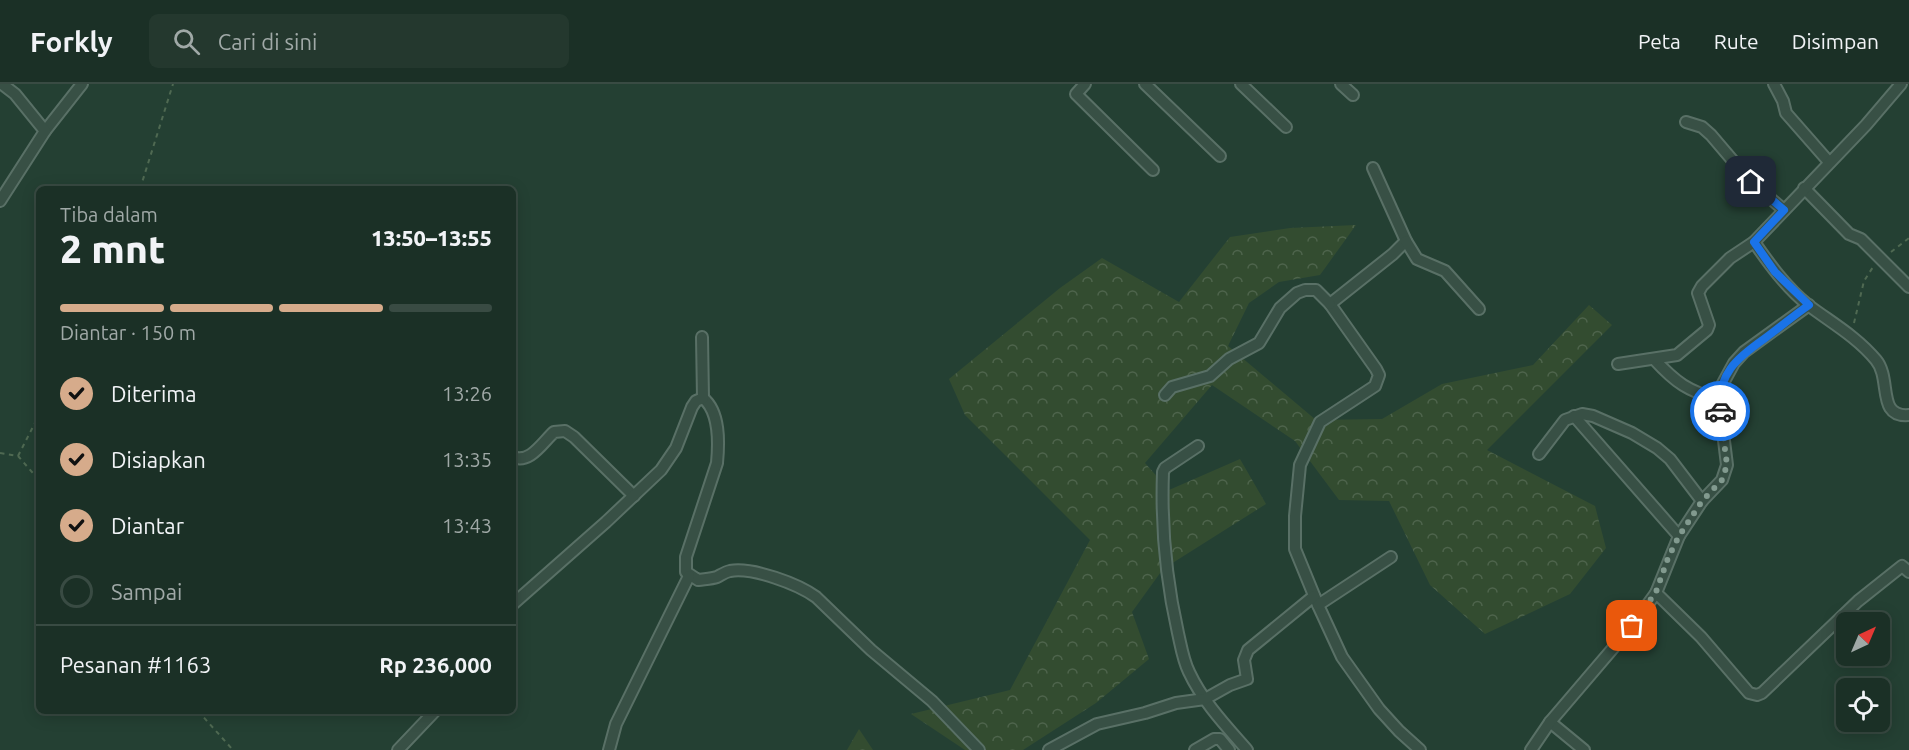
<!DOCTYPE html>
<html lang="id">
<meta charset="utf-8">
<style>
:root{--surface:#1b3026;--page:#24382e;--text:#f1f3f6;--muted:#a0a9a7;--line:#394b43;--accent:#d6ab8b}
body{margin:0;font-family:Ubuntu,sans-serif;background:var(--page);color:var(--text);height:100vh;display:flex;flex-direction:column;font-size:22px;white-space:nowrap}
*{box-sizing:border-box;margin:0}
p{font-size:20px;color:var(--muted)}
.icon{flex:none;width:33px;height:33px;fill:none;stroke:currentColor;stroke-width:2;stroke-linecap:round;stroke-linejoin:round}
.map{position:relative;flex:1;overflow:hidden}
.drawer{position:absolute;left:36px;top:102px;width:480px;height:528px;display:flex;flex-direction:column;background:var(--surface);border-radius:9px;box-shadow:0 3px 15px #0003,0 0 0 2px var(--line)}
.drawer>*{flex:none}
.needle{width:39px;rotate:44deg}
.buttons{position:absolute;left:1836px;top:528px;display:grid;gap:12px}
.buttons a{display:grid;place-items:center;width:54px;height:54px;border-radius:9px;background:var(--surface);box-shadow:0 3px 15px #0003,0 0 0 2px var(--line);font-size:30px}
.pin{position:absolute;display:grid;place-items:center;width:51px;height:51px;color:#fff;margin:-26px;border-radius:12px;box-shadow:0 3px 9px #0006}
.courier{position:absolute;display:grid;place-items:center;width:60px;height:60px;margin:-30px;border:4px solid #1a73e8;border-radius:50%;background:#fff;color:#222;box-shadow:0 2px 8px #0007}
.overview em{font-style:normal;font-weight:800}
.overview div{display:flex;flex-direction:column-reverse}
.overview{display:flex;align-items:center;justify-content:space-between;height:102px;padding:0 24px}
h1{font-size:39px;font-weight:800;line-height:45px}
.bar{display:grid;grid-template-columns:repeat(4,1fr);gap:9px 6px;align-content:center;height:72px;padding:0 24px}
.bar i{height:8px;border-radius:4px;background:var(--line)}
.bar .on{background:var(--accent)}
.bar p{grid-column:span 4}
.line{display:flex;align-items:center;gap:15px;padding:0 24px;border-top:2px solid var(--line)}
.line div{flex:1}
ol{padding:0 24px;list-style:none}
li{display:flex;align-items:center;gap:18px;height:66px}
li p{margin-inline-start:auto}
li .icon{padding:6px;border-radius:50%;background:var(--accent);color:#111;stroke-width:4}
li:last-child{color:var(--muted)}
li i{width:33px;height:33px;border:3px solid var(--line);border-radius:50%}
header{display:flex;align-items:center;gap:36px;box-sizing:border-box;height:84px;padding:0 30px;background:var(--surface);border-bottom:2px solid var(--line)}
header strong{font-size:28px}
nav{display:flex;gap:33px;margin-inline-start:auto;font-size:21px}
.search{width:420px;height:54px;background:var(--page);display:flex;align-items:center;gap:15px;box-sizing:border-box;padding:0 21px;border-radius:9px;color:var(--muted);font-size:22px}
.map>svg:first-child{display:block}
.forest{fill:url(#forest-crowns)}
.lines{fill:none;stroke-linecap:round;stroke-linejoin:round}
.street-casing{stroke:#597066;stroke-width:14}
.path{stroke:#4f6952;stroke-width:2;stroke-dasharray:4.5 4.5;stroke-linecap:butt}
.street{stroke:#385045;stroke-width:10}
.done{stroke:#829a8f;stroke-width:6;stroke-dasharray:0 10.8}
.route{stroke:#1a73e8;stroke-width:8}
</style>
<header>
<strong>Forkly</strong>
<div class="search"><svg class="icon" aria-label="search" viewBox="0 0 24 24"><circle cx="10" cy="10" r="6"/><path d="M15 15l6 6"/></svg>Cari di sini</div>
<nav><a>Peta</a><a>Rute</a><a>Disimpan</a></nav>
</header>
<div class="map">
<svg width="1909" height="666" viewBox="0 0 1909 666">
<defs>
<pattern id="forest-crowns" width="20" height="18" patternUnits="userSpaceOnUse" patternTransform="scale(1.5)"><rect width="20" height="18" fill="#334c30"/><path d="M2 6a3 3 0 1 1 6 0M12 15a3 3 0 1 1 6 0" fill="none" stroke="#4e644c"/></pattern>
</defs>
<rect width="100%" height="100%" fill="#244033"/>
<g class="forest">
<polygon points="1356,141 1320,191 1279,198 1249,219 1228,262 1316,336 1382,335 1442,300 1533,281 1589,221 1612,241 1487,366 1595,422 1606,464 1570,510 1485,550 1430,501 1389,417 1339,416 1295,357 1212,301 1145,379 1169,406 1240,375 1266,420 1163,485 1132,528 1149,575 1096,619 1023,666 965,666 911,630 1010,606 1090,456 965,331 949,295 1060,204 1102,174 1179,218 1230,153 1290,144"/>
<polygon points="859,645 873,666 847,666"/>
</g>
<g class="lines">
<defs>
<g id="street">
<polyline points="1085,0 1076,10 1153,86"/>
<polyline points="1145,0 1220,72"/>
<polyline points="1241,0 1286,43"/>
<polyline points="1341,0 1353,11"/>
<polyline points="1774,0 1783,17 1786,29 1829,78"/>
<polyline points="1686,38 1702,43 1711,51 1751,98 1784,126"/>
<polyline points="45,47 82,0"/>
<polyline points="1373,84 1406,157 1393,170 1330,220 1376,285 1379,291 1375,302 1320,338 1300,381 1295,432 1295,465 1318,521 1342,573 1379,625 1399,647 1420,666"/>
<polyline points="1804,104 1849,150 1861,155 1909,203"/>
<polyline points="0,117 45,47 15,10 2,0"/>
<polyline points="1406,157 1417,175 1445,187 1479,225"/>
<path d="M1754,158c16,23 32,45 54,63 24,18 49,32 68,55 16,19 0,58 33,55"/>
<path d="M1654,275c22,24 34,32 65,41"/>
<polyline points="1618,280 1677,271 1707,246 1709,241 1698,209 1702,202 1730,174 1754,158 1866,41 1901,0"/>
<polyline points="1165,311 1172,303 1210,292 1229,275 1259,259 1280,224 1297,209 1305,206 1316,206 1330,220"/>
<path d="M703,314c17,14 16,44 14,65l-31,94v15l12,8c6,-1 13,-1 19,-3 4,-2 8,-5 13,-6 23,-4 68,13 86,26l55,53 61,51 47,49"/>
<polyline points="1574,332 1679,452"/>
<path d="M1198,362l-33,22 -2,4c-2,54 3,108 15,161 3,13 5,27 11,39 14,30 37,54 58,78"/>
<polyline points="1539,370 1565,336 1582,330 1593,332 1632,349 1657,364 1670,375 1702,417"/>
<path d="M513,373c17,7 29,-14 41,-25l11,-1 9,6 60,59"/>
<polyline points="1656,509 1701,553 1749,609 1757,611 1762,609 1858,517 1902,482 1909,488"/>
<polyline points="513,520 606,438 661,386 676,364 692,323 696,317 703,314 702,253"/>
<polyline points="1318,521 1391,473"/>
<polyline points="1550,638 1584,666"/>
<polyline points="398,666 435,627"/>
<polyline points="609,666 616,640 689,492"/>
<polyline points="1049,666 1097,640 1145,629 1176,619 1205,615 1230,601 1247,595 1244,576 1248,566 1314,512"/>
<polyline points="1195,666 1214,655 1220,655 1229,666"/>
<polyline points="1531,666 1550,638 1632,542 1656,509 1679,452 1702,417 1722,396 1727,381 1719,316 1722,301 1734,279 1744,268 1809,221"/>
</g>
</defs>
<use href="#street" class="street-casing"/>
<g class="path">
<polyline points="140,105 173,0"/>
<polyline points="1891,168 1909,154"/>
<polyline points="1854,239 1864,197 1873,183"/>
<polyline points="0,369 18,372 39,396"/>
<polyline points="18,372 39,331"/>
<polyline points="198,627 233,666"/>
</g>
<use href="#street" class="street"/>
</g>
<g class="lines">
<polyline class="done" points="1632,542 1656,508 1668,474 1679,452 1702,417 1722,396 1727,381 1720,327"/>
<path class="route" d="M1720,327c-3,-37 17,-53 44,-72 15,-11 29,-23 45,-34l-34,-33 -21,-30 30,-32 -33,-28"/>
</g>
</svg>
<div class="buttons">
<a><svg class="needle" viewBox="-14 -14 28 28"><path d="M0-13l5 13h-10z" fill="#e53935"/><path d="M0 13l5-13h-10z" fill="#a0a9a7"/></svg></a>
<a><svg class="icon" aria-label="locate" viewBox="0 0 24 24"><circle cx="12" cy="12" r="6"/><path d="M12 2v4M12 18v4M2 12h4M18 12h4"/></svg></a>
</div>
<div class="pin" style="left:1632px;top:542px;background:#ea580c"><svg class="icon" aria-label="bag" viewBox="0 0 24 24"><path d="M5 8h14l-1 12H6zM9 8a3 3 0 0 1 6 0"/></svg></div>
<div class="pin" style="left:1751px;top:98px;background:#1f2937"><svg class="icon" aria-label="home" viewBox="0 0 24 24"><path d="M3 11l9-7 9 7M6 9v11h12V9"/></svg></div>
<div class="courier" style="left:1720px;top:327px"><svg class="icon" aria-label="car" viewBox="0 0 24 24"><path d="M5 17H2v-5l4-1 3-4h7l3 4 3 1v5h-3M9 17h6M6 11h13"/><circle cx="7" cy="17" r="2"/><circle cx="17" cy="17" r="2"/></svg></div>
<section class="drawer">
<div class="overview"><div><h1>2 mnt</h1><p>Tiba dalam</p></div><em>13:50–13:55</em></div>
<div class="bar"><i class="on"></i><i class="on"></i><i class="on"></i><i></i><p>Diantar · 150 m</p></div>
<ol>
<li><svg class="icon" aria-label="check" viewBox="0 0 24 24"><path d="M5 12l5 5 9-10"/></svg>Diterima<p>13:26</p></li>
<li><svg class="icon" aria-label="check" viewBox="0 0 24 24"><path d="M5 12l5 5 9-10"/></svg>Disiapkan<p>13:35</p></li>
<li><svg class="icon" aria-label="check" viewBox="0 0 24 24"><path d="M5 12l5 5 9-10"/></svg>Diantar<p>13:43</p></li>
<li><i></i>Sampai</li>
</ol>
<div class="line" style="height:78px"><div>Pesanan #1163</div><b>Rp 236,000</b></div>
</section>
</div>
